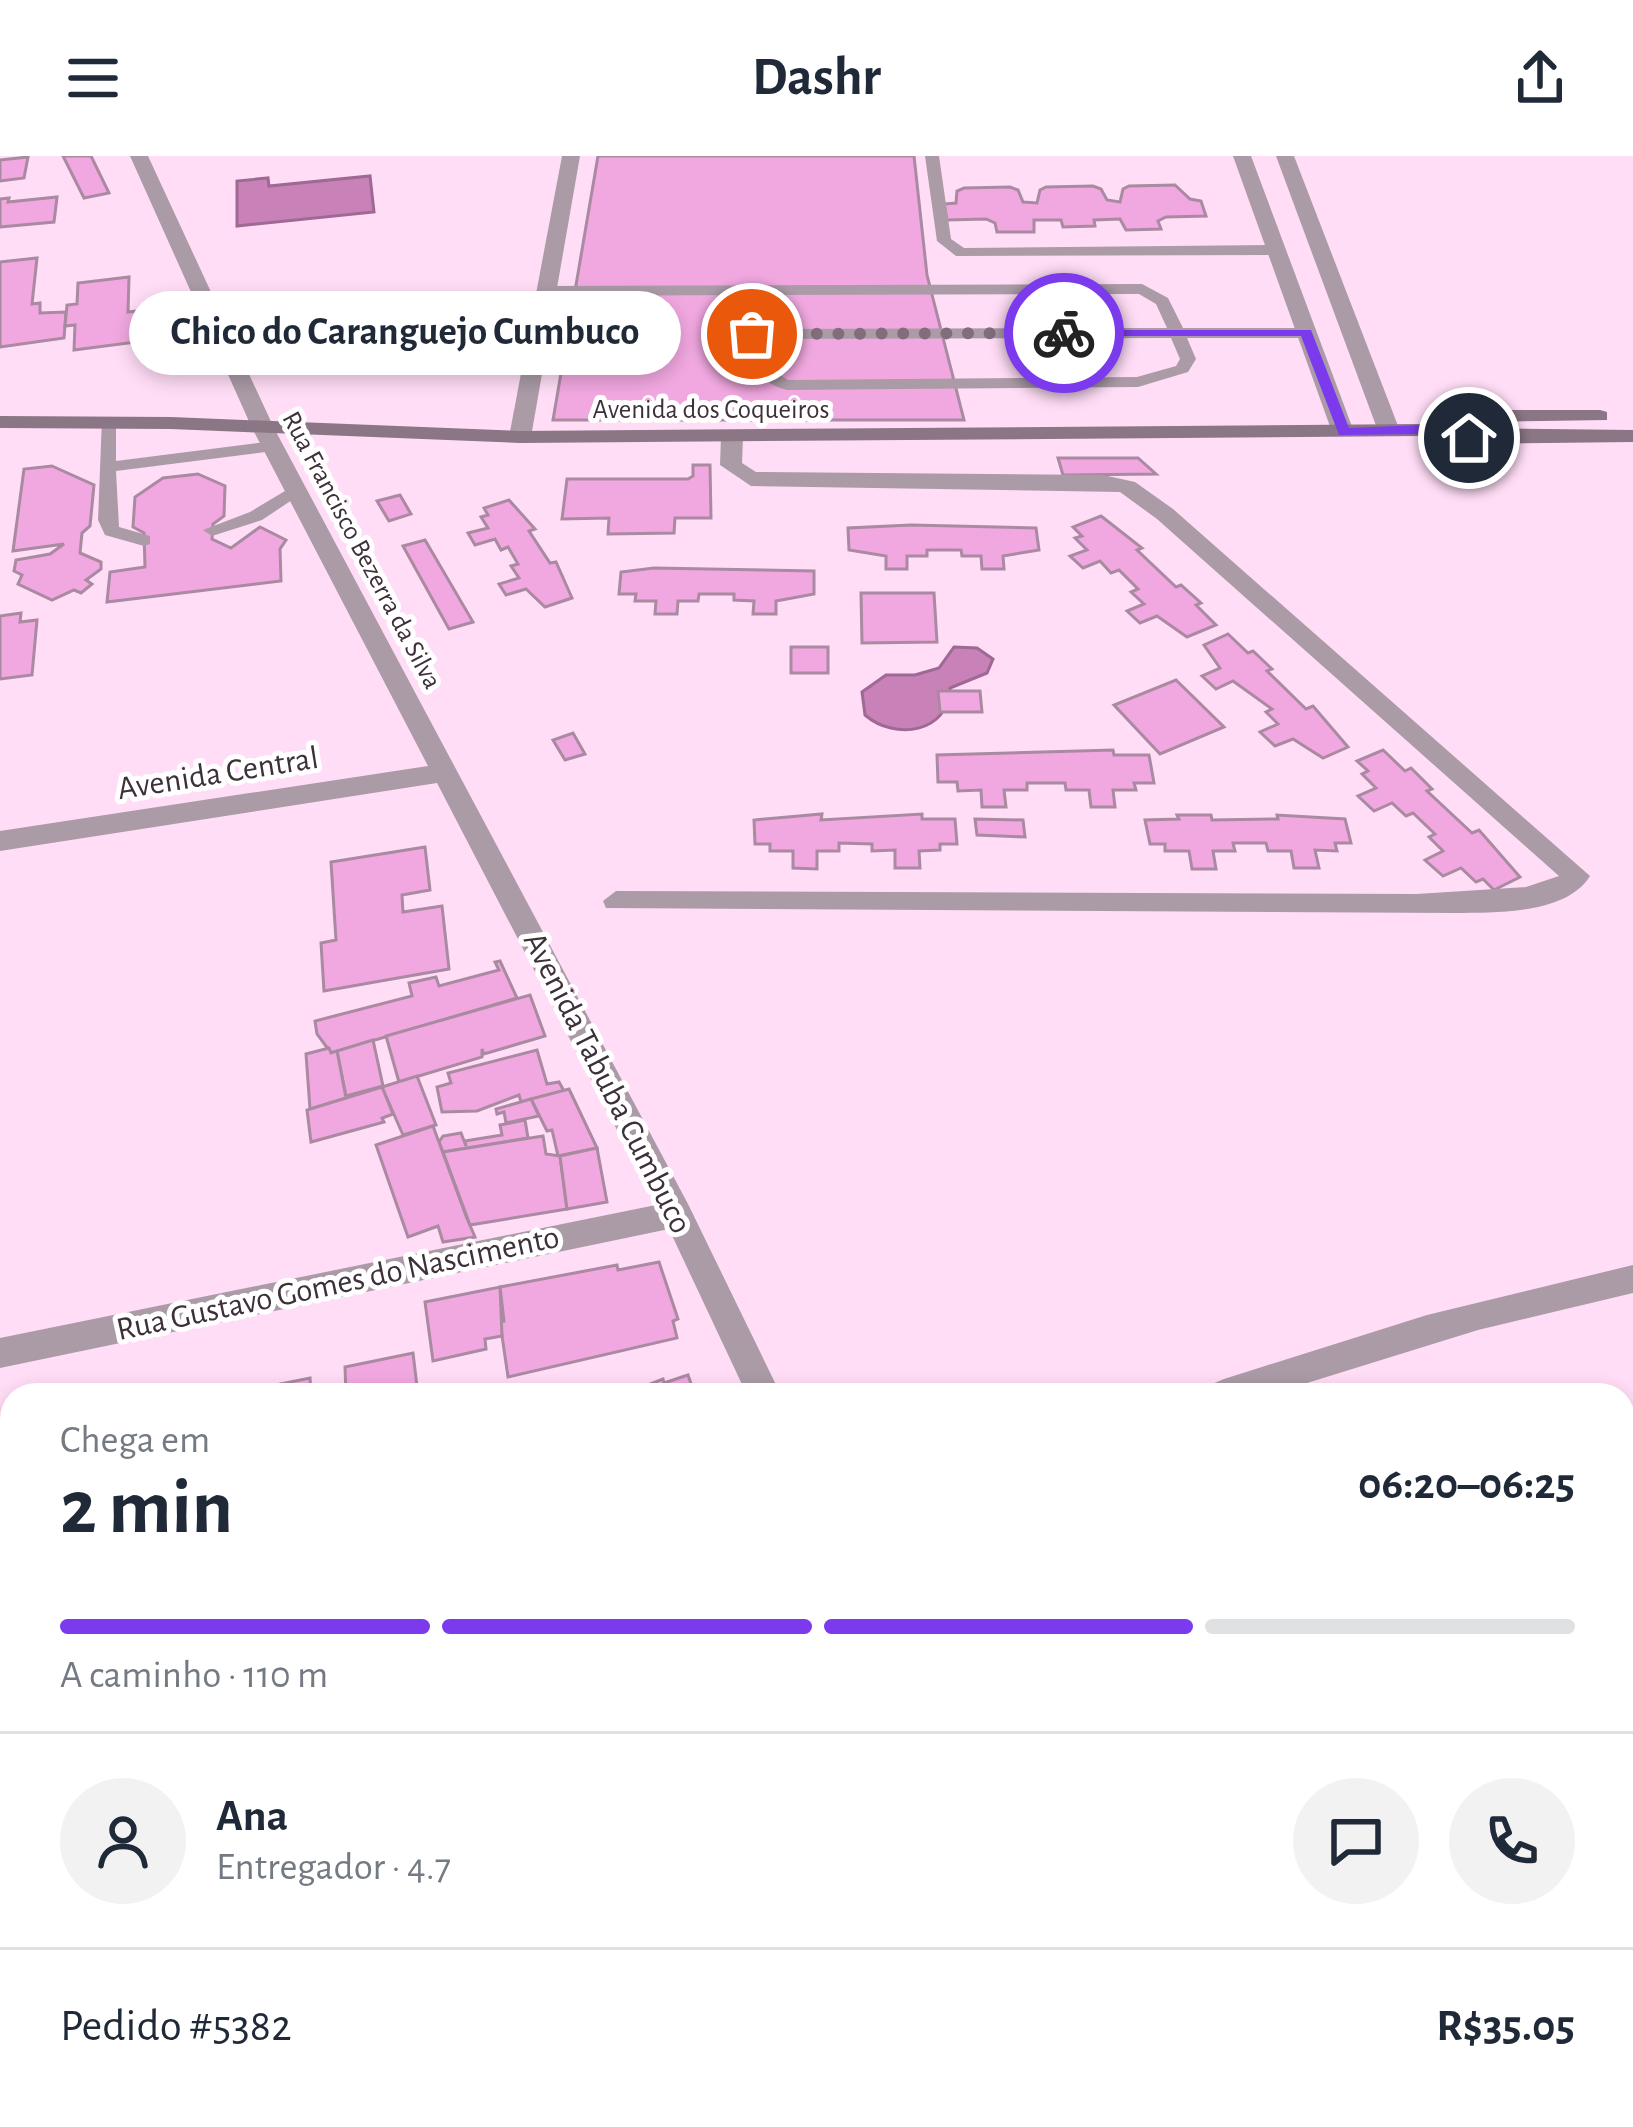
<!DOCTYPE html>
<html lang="pt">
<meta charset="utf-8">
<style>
:root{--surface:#fff;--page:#f2f2f3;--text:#1f2937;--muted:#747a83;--line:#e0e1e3;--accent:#7c3aed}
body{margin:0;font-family:"Alegreya Sans",sans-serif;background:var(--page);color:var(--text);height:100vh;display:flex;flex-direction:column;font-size:45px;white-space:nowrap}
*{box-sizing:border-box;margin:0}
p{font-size:39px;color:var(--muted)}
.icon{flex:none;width:66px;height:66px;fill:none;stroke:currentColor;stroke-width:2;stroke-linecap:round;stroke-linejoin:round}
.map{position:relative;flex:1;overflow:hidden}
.side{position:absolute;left:0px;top:1227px;width:1635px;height:744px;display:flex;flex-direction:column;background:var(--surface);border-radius:36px 36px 0 0;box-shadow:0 6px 18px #0003}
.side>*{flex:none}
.pin{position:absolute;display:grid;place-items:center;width:102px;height:102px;color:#fff;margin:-51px;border:6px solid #fff;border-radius:50%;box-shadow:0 3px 12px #0007}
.courier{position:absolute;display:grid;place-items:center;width:120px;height:120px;margin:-60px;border:9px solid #7c3aed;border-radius:50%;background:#fff;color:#222;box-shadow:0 3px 15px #0007}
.bubble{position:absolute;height:84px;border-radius:42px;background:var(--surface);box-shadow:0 6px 18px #0003;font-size:39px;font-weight:700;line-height:84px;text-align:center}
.head em{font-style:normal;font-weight:700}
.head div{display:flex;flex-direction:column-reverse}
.head{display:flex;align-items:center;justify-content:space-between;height:204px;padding:0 60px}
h1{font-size:78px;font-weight:700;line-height:90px}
.bar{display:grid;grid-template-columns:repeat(4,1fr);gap:18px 12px;align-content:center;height:144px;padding:0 60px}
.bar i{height:15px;border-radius:9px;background:var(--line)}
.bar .on{background:var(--accent)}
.bar p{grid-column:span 4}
.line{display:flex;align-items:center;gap:30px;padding:0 60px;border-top:3px solid var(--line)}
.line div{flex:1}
.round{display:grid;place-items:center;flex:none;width:126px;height:126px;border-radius:63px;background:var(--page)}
header{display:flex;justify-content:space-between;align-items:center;height:156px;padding:0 60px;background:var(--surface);font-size:54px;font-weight:700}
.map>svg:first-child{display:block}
.green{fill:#f9c4ec}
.water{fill:#c882b8;stroke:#9e6992;stroke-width:3}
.building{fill:#f1a8e0;stroke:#a98aa1;stroke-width:3}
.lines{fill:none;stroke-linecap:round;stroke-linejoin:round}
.service{fill:#aa9ba6;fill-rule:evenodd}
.minor{fill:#aa9ba6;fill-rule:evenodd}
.secondary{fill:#8a7685;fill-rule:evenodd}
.route{fill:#7c3aed}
.done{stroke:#816d7c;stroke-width:12;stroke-dasharray:0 21.6}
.labels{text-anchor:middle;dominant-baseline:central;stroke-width:10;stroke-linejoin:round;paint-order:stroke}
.far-street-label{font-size:27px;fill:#3d303a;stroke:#fff}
.street-label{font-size:33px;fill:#3d303a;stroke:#fff}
</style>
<header><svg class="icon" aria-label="menu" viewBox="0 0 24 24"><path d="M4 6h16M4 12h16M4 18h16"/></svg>Dashr<svg class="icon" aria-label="share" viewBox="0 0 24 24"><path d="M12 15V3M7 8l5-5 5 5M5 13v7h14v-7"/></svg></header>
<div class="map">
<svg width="1633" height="1971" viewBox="0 0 1633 1971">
<rect width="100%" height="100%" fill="#ffddf6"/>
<polygon class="green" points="561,1959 872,1959 858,1971 517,1971"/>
<g class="water">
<polygon points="370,20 374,56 237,70 237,25 268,22 269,30"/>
<path d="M954,491l23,1 16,11 -6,14 -37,15c-1,45 -55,53 -85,27l-3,-23 24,-17h29l24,-7z"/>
<polygon points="872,1959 1054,1959 1059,1971 858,1971"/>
</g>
<g class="building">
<polygon points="63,0 91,0 109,37 84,42"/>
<polygon points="598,0 914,0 927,119 964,264 553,264"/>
<polygon points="28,1 24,22 0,25 0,4"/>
<polygon points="1175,29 1190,43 1201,45 1206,60 1166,61 1158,65 1161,73 1126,74 1120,63 1094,64 1095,70 1063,71 1061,64 1034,64 1034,76 997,76 995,67 986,63 947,64 944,48 956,47 957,35 964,32 1010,31 1018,34 1023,46 1037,47 1040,34 1046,31 1093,30 1101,33 1107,44 1120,46 1123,33 1129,30"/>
<polygon points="57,41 54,66 0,71 0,43 9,42 8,46"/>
<polygon points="37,102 32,148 40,147 40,157 66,156 64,182 0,191 0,106"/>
<polygon points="129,121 128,156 145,154 144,185 74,194 75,169 65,170 67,149 77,148 78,127"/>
<polygon points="1058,302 1138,302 1156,318 1063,319"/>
<polygon points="693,309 710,309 711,362 675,362 674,377 608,378 609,362 562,363 567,323 688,323 693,320"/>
<polygon points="52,310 94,329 90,370 82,377 80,397 101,406 101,413 86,424 92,428 81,437 74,434 52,444 18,428 22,419 14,415 16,404 50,398 64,388 13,395 24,313"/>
<polygon points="198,318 225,330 224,360 213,368 212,383 231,392 260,371 286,384 280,393 281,425 107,446 110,416 145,411 144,377 133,371 135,341 163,322"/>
<polygon points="400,339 411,358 389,365 377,345"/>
<polygon points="509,344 535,373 529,375 550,407 556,406 572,442 545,451 526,433 506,439 499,428 519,422 511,410 518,408 508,391 501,394 495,383 475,389 468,377 488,372 481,361 488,359 484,352"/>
<polygon points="1101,360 1142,392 1137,394 1176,431 1181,429 1201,447 1196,449 1216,469 1187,481 1157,460 1140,467 1127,455 1144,448 1131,436 1138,433 1119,414 1111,417 1100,405 1083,412 1070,400 1087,394 1075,382 1082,380 1073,371"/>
<polygon points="911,369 1036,372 1039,394 1003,400 1004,413 982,413 981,400 962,400 961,394 927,394 927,400 907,400 907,413 886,413 886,400 849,394 848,372"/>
<polygon points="425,384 473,466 449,473 403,390"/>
<polygon points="654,412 814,415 814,438 776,445 776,458 753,458 754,445 734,444 734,438 699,438 698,445 678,445 677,458 655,458 656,445 635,445 636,438 619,438 621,416"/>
<polygon points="861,437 934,437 937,486 862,487"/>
<polygon points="21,457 20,466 37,464 32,519 0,523 0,460"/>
<polygon points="1228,478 1248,497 1253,495 1272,513 1267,515 1306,553 1313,550 1348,591 1323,602 1293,583 1275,590 1260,576 1278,568 1266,556 1272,553 1233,525 1216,533 1202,520 1220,512 1204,489"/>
<rect x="791" y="491" width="37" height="26"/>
<polygon points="1176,524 1224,571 1160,598 1114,549"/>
<polygon points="938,535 980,535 982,556 940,556"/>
<polygon points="573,577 585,598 565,604 553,584"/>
<polygon points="1113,594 1114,599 1149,599 1154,627 1134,627 1136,634 1113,634 1115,651 1091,651 1089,634 1066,634 1065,627 1027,627 1027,634 1004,634 1006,651 982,651 981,634 958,635 957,626 938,626 937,599"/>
<polygon points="1383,594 1405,615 1411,612 1432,633 1427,635 1472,677 1479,674 1520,721 1494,734 1483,723 1476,726 1461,712 1443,720 1425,704 1443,695 1429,681 1435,678 1413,657 1406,660 1392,647 1374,655 1358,640 1376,632 1362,618 1368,615 1357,605"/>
<polygon points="822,658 821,664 922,658 922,663 955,663 957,688 940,688 940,694 919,695 920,712 895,712 895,694 872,695 872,688 839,687 839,695 817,695 817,713 793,712 793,695 770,695 770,688 755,688 754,664"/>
<polygon points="1177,659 1211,659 1212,664 1278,663 1277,659 1345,663 1351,687 1335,687 1337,695 1315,694 1319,712 1294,712 1291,695 1268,695 1266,687 1233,687 1235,695 1213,695 1216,713 1192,713 1189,695 1165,695 1165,688 1150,688 1145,664 1179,663"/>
<polygon points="975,663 1023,664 1025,681 977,679"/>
<polygon points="425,691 430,734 402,739 403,756 442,750 449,813 324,835 321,787 336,784 331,706"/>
<polygon points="500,805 517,842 331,897 317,878 315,865 412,840 409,827 436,821 439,830 499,814 495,806"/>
<polygon points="530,839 545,880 484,898 482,893 482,901 399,926 386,880"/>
<polygon points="373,884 383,930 346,940 337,895"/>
<polygon points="329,892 331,897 337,895 346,942 310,953 306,898"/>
<polygon points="537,894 547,928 559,926 564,935 521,946 519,939 477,955 442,956 437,931 451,927 448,917"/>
<polygon points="417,920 436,969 403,979 382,931"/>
<polygon points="382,931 393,958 382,962 384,966 311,986 307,954"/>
<polygon points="569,933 597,992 558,1000 552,974 547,975 531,943"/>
<polygon points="531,943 539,960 506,967 504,956 497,958 496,953"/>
<polygon points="525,964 528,982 443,996 439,986 443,980 461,977 466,990 465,985 502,979 500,969"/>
<polygon points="433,970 466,1060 475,1081 443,1086 438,1070 408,1081 376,989"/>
<polygon points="543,980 546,998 560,1000 567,1053 470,1069 443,996"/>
<polygon points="597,992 607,1046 567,1053 560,1000"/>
<polygon points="659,1106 678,1163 673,1165 677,1182 508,1221 500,1166 504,1165 500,1131 617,1109 618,1114"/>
<polygon points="500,1131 502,1180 485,1183 486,1193 433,1205 425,1146"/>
<polygon points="413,1197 418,1239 346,1239 345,1211"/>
<polygon points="688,1219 695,1239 622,1239 663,1223 664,1227"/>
<polygon points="310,1222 311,1239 230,1239 230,1238"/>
</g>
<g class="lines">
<g class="service">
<polygon points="925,0 939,0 951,83 964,92 1275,89 1283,94 1275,99 956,100 937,85"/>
<path d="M1142,128l26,14 15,30h123l8,5 -8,5h-119l9,21 -8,13 -50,15 -351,3c-49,-13 -43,-54 -42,-95l-199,1 -8,-5 8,-5zM1139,138l17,10 11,24 -407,1 1,-34zM1171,182l9,21 -4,7 -39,11 -349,3 -19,-12 -8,-29z"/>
<polygon points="102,262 116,266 116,305 273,285 281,290 273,295 116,315 119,371 150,380 150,388 144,390 105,379 98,364"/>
<polygon points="295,329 304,334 301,338 262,364 212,380 203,374 250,356"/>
</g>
<g class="minor">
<polygon points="130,0 148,0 274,272 688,1048 781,1239 747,1239 669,1073 0,1212 0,1182 656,1049 437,627 0,695 0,675 428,610 252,272"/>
<polygon points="562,0 580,0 531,281 520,287 509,281"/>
<polygon points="1233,0 1251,0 1354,276 1350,280 1332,276"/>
<polygon points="1276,0 1294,0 1400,275 1396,279 1378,275"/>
<path d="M732,274l11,6 -1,27 14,9 347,3 32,7 38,27 417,367c-24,39 -95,36 -135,37l-849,-5 -3,-7 13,-10 801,3 109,-7 33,-11 -402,-357 -37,-27 -369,-6 -31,-21 1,-29z"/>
<polygon points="1633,1109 1633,1137 1478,1174 1268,1239 1207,1239 1212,1228 1224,1223 1427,1159"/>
<polygon points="501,1959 582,1959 577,1971 496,1971"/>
<polygon points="1097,1959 1140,1959 1145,1971 1102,1971"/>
</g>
<polygon class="secondary" points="1461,254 1600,254 1607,256 1607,264 1463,266 1448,272 1633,274 1633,286 1469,288 1422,280 520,287 171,273 0,272 0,260 171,261 520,275 1420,268"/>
</g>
<polygon class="route" points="1059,174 1311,174 1349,272 1422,269 1476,282 1469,286 1422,278 1339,279 1301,180 1064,180"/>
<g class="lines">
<polyline class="done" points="752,178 1064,177"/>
</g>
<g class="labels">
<g class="far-street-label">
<text x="711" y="253">Avenida dos Coqueiros</text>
<text transform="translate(362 394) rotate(62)">Rua Francisco Bezerra da Silva</text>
</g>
<g class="street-label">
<text transform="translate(218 618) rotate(-9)">Avenida Central</text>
<text transform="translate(607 927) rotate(63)">Avenida Tabuba Cumbuco</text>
<text transform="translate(338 1128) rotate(-12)">Rua Gustavo Gomes do Nascimento</text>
</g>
</g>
</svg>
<div class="pin" style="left:752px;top:178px;background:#ea580c"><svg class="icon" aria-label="bag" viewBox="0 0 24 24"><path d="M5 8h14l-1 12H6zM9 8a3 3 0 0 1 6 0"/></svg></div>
<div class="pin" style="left:1469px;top:282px;background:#1f2937"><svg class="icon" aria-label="home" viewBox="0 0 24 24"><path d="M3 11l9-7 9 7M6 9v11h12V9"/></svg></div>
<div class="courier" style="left:1064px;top:177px"><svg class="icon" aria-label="bike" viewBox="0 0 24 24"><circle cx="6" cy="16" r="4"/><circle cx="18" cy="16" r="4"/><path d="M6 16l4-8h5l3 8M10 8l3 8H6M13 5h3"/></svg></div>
<div class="bubble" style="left:129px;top:135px;width:552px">Chico do Caranguejo Cumbuco</div>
<section class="side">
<div class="head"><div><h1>2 min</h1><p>Chega em</p></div><em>06:20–06:25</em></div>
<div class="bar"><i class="on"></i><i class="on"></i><i class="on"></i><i></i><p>A caminho · 110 m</p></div>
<div class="line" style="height:216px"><a class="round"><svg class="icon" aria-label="person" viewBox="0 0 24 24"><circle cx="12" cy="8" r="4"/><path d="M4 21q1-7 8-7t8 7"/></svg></a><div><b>Ana</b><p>Entregador · 4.7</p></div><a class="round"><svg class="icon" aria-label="chat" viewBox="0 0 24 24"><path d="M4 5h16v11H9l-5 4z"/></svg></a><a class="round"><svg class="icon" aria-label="phone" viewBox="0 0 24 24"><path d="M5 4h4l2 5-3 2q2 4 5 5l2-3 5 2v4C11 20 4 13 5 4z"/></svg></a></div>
<div class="line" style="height:156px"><div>Pedido #5382</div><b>R$35.05</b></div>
</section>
</div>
